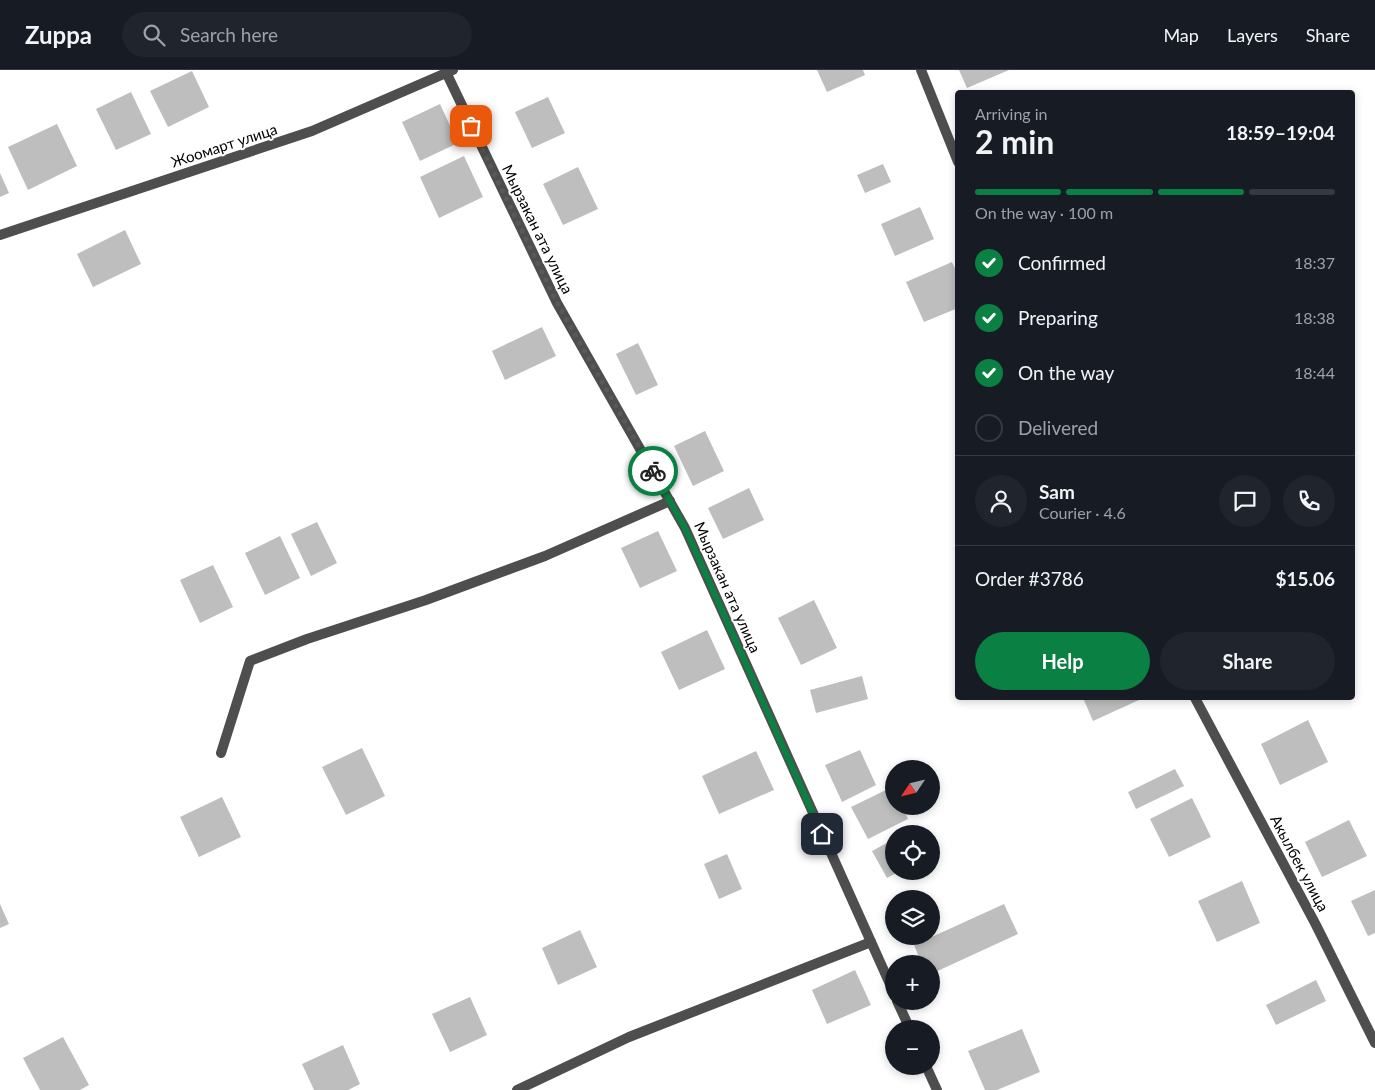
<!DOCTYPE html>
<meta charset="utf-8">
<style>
:root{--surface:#171b24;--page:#20242c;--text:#f1f3f6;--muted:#9ea1a6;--line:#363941;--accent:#0b8043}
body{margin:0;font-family:Lato,sans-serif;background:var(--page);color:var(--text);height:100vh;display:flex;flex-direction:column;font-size:19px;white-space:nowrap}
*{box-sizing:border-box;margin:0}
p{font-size:16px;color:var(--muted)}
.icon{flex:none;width:28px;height:28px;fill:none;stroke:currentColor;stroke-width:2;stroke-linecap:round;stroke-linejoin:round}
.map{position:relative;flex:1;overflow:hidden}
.panel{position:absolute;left:955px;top:20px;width:400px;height:610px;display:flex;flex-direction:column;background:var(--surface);border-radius:5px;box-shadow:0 2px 8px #0003}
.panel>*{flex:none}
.needle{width:32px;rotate:235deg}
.controls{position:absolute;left:885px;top:690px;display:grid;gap:10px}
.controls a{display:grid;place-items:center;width:55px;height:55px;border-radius:50%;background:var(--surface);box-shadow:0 2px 8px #0003;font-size:25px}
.pin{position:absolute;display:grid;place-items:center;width:42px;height:42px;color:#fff;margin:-21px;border-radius:10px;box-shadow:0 2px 8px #0006}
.courier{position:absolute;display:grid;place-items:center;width:50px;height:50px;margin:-25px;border:4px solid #0b8043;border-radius:50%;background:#fff;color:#222;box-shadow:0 1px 6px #0007}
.head em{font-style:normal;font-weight:700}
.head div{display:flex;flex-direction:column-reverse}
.head{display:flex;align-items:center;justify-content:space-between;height:85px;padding:0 20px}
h1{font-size:32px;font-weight:700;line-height:38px}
.bar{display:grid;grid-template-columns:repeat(4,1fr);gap:8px 5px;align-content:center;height:60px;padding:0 20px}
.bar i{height:6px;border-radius:4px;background:var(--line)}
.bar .selected{background:var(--accent)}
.bar p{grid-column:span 4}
.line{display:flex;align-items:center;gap:12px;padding:0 20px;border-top:1px solid var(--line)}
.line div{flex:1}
.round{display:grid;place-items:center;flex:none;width:52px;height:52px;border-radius:26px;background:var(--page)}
ol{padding:0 20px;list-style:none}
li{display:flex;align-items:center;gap:15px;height:55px}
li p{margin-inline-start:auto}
li .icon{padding:5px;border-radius:50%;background:var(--accent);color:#fff;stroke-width:4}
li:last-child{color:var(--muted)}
li i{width:28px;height:28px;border:2px solid var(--line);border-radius:50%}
.primary-button{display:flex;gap:10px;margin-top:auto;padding:10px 20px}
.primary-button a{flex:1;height:58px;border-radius:30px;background:var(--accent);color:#fff;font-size:20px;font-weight:700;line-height:58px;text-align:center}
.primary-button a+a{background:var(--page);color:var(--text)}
header{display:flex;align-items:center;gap:30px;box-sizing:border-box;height:70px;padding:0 25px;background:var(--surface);border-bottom:1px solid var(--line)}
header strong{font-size:24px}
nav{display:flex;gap:28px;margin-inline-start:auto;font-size:18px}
.search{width:350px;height:45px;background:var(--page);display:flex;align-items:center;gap:12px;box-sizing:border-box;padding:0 18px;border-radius:28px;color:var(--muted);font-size:19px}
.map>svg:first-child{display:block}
.building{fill:#bebebe}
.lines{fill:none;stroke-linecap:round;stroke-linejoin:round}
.service{stroke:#4e4e4e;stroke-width:10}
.minor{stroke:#4e4e4e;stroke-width:10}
.done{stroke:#595959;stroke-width:5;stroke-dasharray:0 9}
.route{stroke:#0b8043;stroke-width:6}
.labels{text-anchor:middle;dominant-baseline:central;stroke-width:4;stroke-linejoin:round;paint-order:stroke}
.street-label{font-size:15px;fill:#000;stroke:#fff}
</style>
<header>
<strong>Zuppa</strong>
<div class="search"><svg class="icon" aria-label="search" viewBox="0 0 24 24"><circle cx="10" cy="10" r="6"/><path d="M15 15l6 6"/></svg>Search here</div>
<nav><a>Map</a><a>Layers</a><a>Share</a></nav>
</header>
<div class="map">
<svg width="1375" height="1020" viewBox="0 0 1375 1020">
<rect width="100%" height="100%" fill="#fff"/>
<g class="building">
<polygon points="817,0 863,0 865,5 827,22"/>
<polygon points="959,0 1009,0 967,18"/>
<polygon points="192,1 209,37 168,57 150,21"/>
<polygon points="131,22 151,64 116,80 96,39"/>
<polygon points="548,27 565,63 532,78 515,42"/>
<polygon points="440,34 458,73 420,91 402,52"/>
<polygon points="57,54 77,96 28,120 8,77"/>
<polygon points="464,86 483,127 439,148 420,107"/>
<polygon points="883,94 891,112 865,123 857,105"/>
<polygon points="578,97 598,139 563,155 543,114"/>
<polygon points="0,103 9,123 0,127"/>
<polygon points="920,137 934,169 895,186 881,154"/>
<polygon points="125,160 141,194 93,217 77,184"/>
<polygon points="952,192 958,205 958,238 924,252 906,212"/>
<polygon points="542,257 556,286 505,310 492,281"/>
<polygon points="638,273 658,315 636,325 616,284"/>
<polygon points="705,361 724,401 693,416 674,376"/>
<polygon points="749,418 764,450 723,469 708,438"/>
<polygon points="317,452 337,493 311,506 291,464"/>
<polygon points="658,461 677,501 640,518 621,478"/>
<polygon points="280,466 300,508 265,525 245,483"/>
<polygon points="213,495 233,537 200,553 180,510"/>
<polygon points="814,530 837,578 801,595 778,548"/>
<polygon points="707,560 725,599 679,620 661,582"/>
<polygon points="862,606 868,629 816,643 810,620"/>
<polygon points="1083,628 1138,628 1139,630 1093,651"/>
<polygon points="1308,650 1328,692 1280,715 1261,674"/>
<polygon points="362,678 385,726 346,745 322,697"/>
<polygon points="860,680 876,715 842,732 825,695"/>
<polygon points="756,681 774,720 719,744 702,706"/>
<polygon points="1175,699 1184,716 1136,739 1128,722"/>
<polygon points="892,717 894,721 894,736 902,736 908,749 868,769 851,737"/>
<polygon points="222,727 241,767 199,787 180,747"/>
<polygon points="1192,728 1211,767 1169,787 1150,749"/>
<polygon points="1349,750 1367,786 1322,807 1305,772"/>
<polygon points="916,757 920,764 904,764"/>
<polygon points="894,769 894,801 900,801 887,808 872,781"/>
<polygon points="727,784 742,819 719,829 704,794"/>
<polygon points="1242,811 1260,853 1217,872 1198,831"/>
<polygon points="1375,820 1375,863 1368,866 1351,831"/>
<polygon points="0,834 9,854 0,858"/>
<polygon points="1004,834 1018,864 931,904 931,894 922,894 914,875"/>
<polygon points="580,860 597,897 558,915 542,878"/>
<polygon points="855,900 871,935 827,954 812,920"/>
<polygon points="1316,910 1326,931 1276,955 1266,935"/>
<polygon points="470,927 487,965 450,982 432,944"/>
<polygon points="1022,959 1040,1002 997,1020 985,1020 968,981"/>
<polygon points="63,967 89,1015 80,1020 40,1020 23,988"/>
<polygon points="343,975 360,1014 348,1020 314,1020 302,994"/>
</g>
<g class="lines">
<g class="service">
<polyline points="221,683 250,591 307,569 426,530 545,486 670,431"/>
<polyline points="517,1020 629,967 871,872"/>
</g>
<g class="minor">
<polyline points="445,0 557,233 685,458 894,923"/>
<polyline points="921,0 958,92"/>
<polyline points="0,165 312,61 453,0"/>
<polyline points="1195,628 1316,855 1375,973"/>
<polyline points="897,931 910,959"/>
<polyline points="926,996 937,1020"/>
</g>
</g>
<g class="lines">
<polyline class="done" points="471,56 557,233 653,401"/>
<polyline class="route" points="653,401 685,458 822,764"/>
</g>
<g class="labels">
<g class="street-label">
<text transform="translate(224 75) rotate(-18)">Жоомарт улица</text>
<text transform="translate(538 159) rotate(64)">Мырзакан ата улица</text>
<text transform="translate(728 517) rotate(66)">Мырзакан ата улица</text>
<text transform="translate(1300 793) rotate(62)">Акылбек улица</text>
</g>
</g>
</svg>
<div class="controls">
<a><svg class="needle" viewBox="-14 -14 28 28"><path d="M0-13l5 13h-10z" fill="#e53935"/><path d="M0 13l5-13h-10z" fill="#9ea1a6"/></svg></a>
<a><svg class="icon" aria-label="locate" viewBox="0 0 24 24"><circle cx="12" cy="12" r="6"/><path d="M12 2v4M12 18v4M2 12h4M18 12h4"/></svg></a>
<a><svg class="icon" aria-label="layers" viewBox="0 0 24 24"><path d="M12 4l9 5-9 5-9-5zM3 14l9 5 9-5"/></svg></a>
<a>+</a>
<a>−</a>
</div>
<div class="pin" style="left:471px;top:56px;background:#ea580c"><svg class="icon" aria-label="bag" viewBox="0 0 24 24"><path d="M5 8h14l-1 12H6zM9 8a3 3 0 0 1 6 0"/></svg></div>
<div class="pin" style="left:822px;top:764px;background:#1f2937"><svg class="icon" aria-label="home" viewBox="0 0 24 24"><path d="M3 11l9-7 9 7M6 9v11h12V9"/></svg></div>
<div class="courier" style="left:653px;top:401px"><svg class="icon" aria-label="bike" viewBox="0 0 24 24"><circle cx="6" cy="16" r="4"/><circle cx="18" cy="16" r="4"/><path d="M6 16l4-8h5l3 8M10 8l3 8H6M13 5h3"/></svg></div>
<section class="panel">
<div class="head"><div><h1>2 min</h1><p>Arriving in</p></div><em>18:59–19:04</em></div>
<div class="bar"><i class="selected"></i><i class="selected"></i><i class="selected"></i><i></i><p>On the way · 100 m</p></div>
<ol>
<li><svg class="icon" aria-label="check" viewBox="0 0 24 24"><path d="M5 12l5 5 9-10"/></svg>Confirmed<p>18:37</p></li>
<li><svg class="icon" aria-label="check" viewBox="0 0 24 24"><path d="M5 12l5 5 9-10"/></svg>Preparing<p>18:38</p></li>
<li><svg class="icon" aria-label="check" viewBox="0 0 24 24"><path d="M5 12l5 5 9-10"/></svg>On the way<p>18:44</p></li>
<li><i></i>Delivered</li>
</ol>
<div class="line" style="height:90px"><a class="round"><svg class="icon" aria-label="person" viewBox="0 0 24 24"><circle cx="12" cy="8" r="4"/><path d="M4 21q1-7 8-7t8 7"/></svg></a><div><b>Sam</b><p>Courier · 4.6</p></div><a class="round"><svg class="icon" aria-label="chat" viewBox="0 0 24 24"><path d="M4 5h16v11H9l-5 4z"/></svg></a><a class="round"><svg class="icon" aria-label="phone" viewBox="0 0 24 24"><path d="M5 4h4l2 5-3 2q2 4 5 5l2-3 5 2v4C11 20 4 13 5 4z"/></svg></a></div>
<div class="line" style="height:65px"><div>Order #3786</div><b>$15.06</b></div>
<div class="primary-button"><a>Help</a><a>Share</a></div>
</section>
</div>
